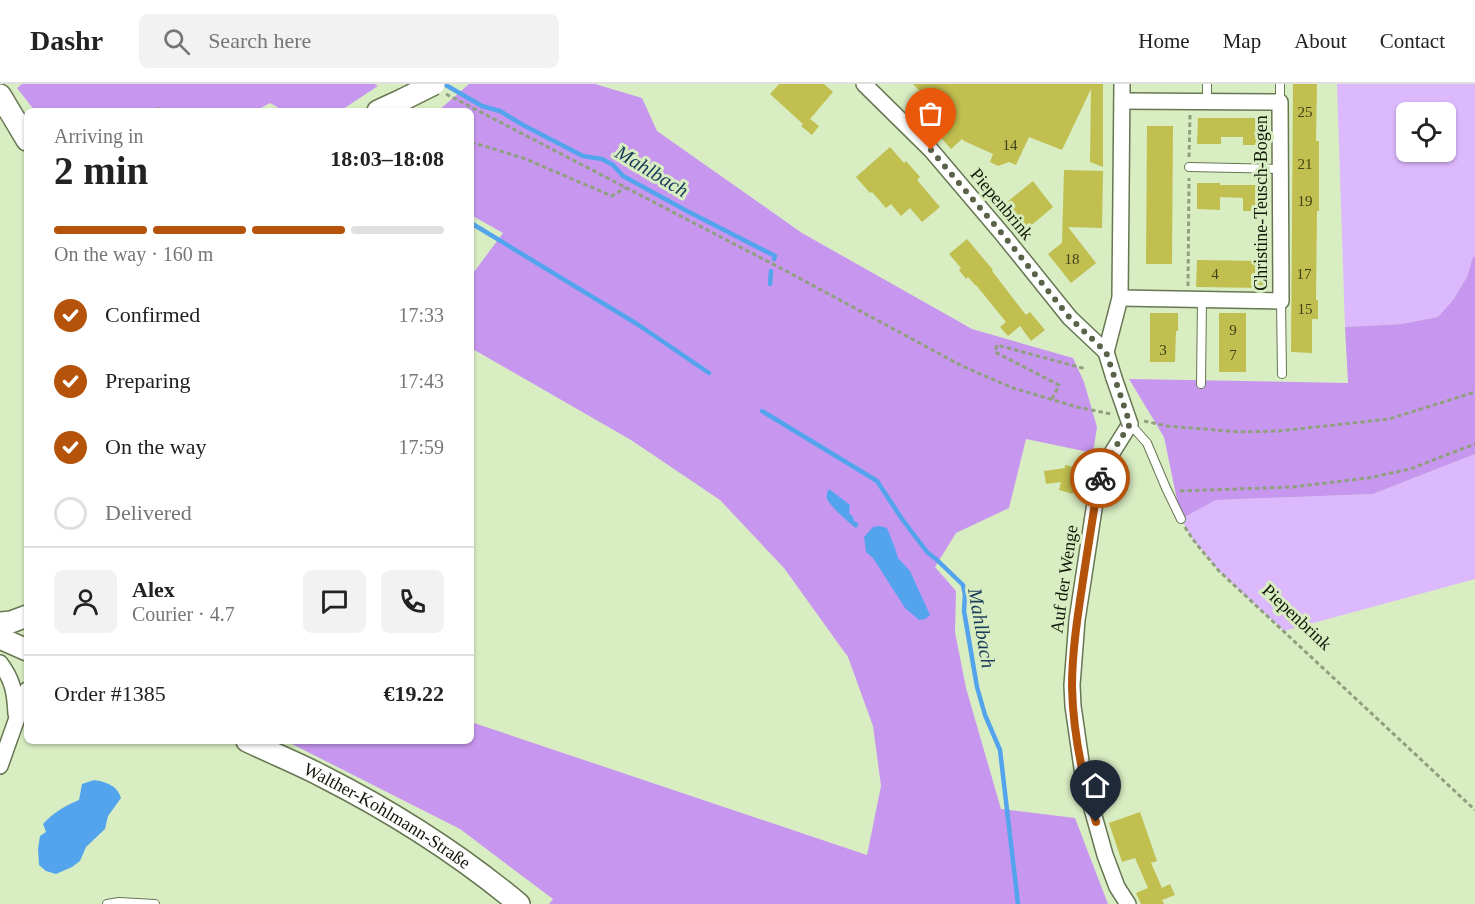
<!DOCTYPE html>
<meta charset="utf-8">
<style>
:root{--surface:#fff;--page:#f2f2f2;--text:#222;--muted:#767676;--line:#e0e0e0;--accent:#b45309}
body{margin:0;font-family:"Times New Roman",serif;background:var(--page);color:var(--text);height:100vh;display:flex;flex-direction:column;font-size:22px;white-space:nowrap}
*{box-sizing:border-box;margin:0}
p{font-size:20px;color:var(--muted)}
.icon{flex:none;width:33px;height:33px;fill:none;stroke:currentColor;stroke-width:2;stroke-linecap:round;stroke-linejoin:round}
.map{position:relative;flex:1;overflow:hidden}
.drawer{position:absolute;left:24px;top:24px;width:450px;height:636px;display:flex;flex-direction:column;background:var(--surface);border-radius:9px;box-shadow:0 2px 4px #0004}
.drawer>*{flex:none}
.tools{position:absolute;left:1396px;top:18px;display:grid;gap:12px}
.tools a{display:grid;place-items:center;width:60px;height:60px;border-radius:9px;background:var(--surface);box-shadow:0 2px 4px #0004;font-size:30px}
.pin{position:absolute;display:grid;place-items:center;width:51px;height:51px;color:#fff;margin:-62px -26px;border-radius:50% 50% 50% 0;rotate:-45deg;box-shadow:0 0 6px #0007}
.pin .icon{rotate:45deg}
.courier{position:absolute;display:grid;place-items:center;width:60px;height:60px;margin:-30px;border:4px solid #b45309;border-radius:50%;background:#fff;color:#222;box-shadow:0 2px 8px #0007}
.overview em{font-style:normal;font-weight:800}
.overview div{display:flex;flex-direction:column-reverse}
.overview{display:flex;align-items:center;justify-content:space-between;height:102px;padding:0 30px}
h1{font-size:39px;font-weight:800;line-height:45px}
.bar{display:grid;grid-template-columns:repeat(4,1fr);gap:9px 6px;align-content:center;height:72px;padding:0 30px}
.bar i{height:8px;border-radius:4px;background:var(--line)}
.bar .current{background:var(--accent)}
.bar p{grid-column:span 4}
.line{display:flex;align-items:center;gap:15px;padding:0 30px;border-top:2px solid var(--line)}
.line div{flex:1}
.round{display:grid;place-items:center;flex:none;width:63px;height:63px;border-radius:9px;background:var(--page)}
ol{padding:0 30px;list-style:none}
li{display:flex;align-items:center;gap:18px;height:66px}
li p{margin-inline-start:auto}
li .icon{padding:6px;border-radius:50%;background:var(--accent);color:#fff;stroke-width:4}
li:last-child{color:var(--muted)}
li i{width:33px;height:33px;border:3px solid var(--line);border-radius:50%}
header{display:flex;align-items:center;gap:36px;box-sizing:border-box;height:84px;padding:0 30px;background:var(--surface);border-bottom:2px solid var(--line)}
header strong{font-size:28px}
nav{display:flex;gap:33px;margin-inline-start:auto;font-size:21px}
.search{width:420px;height:54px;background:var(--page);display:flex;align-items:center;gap:15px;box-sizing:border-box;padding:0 21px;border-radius:9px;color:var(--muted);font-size:22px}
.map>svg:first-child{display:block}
.green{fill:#dcb8fd;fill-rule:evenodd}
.forest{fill:#c797f0}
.water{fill:#53a4ed}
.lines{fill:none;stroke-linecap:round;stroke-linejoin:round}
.stream{stroke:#53a4ed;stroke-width:4.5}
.building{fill:#c1bf4f}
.lane-casing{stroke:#667752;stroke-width:10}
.street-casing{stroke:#667752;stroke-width:18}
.secondary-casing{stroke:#667752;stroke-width:24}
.path{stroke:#909f7f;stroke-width:3;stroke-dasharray:4.5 3;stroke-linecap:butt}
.lane{stroke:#fff;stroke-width:8}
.street{stroke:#fff;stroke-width:15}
.secondary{stroke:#fff;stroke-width:21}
.street-bridge-casing{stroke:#667752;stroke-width:18;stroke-linecap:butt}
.secondary-bridge-casing{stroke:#667752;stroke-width:24;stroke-linecap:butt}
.street-bridge{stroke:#fff;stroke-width:15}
.secondary-bridge{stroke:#fff;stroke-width:21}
.done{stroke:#58634a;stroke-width:6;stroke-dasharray:0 10.8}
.route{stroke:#b45309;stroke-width:8}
.labels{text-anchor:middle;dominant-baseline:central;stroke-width:6;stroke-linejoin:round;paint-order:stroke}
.number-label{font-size:15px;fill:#3e421a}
.street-label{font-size:18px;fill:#121809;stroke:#d9edc3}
.water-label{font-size:20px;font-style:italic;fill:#1a3b59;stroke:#d9edc3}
</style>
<header>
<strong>Dashr</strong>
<div class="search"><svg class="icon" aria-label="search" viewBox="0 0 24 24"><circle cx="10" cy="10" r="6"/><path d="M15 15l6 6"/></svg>Search here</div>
<nav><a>Home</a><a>Map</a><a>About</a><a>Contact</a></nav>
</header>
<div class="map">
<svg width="1475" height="820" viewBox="0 0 1475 820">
<rect width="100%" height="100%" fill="#d9edc3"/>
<g class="green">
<path d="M1337,0h138v173l-2,1 -6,19 -14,23 -15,17 -37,7 -56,3zM1407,28h39v40h-39z"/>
<polygon points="1475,370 1475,495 1284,547 1219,487 1192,454 1181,435 1216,416 1373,410"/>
</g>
<g class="forest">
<polygon points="22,0 376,0 375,1 378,2 340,27 284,27 270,19 255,27 35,27 17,4"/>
<polygon points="469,0 595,0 642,14 657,47 802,149 972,245 1073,274 1084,298 1097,343 1093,369 1026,355 1009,424 956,449 935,483 956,507 955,548 966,604 1001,725 1075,734 1108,820 549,820 553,815 460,745 286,657 471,657 471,638 867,771 881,702 873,642 848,573 784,484 720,416 631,356 471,264 471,192 503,149 471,131 471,27 438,27"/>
<polygon points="1473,173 1475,173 1475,370 1373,410 1216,416 1181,435 1164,353 1129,295 1348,299 1345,243 1401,240 1438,233 1453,216 1467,193"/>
</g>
<g class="water">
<path d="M829,405l21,16 -1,8 4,4 1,4 4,2v3l-2,2c-7,-5 -25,-21 -29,-29 -1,-4 0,-6 2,-10z"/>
<polygon points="879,442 887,444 895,464 898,474 910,487 930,531 925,535 919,536 905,524 873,474 866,468 864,453 873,443"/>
<path d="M94,696c12,2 23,5 27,18l-13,18 -3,13 -19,18 -6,14 -8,6 -16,7 -10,-3 -7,-6 -1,-16 2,-13 6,-4 -3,-8c11,-12 22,-18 36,-24l3,-16z"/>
</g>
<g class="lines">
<g class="stream">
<polyline points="444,0 482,22 500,27 523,41 583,72 602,75 613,81 623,92 687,127 775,172 774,175"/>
<polyline points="471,139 637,240 709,289"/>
<polyline points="770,200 771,187"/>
<polyline points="762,327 877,397 902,435 927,468 936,475 963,501 965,511 964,527 977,603 985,631 1000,666 1018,820"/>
</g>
</g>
<g class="building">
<polygon points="779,0 824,0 833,8 810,35 819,42 812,51 801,42 803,40 770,10"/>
<polygon points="913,0 1103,0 1103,83 1090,78 1091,5 1062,66 1029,53 1016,81 1009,78 998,82 990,78 993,70 964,57 962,55 951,65 921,31 933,21"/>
<polygon points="1293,0 1317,0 1316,57 1319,57 1319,127 1317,127 1316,216 1318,216 1318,235 1312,235 1312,269 1291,268"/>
<polygon points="1198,34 1266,34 1266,61 1243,61 1243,53 1221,53 1221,60 1197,60"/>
<polygon points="1147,42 1173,42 1172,180 1146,180"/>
<polygon points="890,63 904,79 906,77 920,93 917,96 940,123 922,138 910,124 901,132 891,120 886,124 872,108 870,109 856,93"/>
<polygon points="1064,86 1103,87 1102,144 1068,143 1096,179 1071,199 1048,170 1062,159"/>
<polygon points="1033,97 1053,123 1028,144 1007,118"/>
<polygon points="1197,99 1220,99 1220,101 1267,101 1267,127 1243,127 1243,114 1220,113 1220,126 1197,125"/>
<polygon points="967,155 993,186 992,187 1026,231 1030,228 1045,246 1031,257 1020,242 1008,252 1000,243 1006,238 976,201 975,201 968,193 966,195 959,186 961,184 949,170"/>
<polygon points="1197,176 1265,177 1265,204 1196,203"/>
<polygon points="1150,229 1178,229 1178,247 1176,247 1175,278 1150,278"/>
<rect x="1219" y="229" width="27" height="59"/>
<polygon points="1065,381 1087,386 1083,403 1075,402 1073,410 1059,406 1061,398 1046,400 1044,387 1065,384"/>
<polygon points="1140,728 1157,777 1151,779 1162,804 1170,800 1175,811 1162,816 1164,820 1141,820 1136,809 1148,804 1135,774 1122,778 1109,739"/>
</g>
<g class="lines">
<defs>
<g id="lane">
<polyline points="1207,0 1207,18"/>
<polyline points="1280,0 1280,18"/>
<polyline points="1189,83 1280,85"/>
<polyline points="1281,217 1282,290"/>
<polyline points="1201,300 1202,215"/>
<polyline points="1130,340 1147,359 1166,404 1181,435"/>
<polyline points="107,820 119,818 155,820"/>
</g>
<g id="street">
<polyline points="864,0 931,66 1004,152 1070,234 1106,268"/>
<polyline points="1120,214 1281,217 1280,18 1122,17"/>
<polyline points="1114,294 1106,268 1120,214 1122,0"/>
<path d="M0,579c13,17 15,30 16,51"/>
<polyline points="0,682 27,606"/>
<polyline points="1128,820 1117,803 1105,771 1089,714 1083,691 1073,622 1072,601 1077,536 1098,399 1110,372 1130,340"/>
</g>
<g id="secondary">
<polyline points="0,11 27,56"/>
<polyline points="378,27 402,16"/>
<polyline points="0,539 11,538 27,532"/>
<polyline points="0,554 27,566"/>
<path id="s1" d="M247,657c25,12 50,22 75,35 69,35 137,78 197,128"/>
</g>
</defs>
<use href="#lane" class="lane-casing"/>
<use href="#street" class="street-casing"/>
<use href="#secondary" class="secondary-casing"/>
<g class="path">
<polyline points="446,10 788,188 962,282 1013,304 1077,323 1111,330"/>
<polyline points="156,27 159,23"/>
<polyline points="471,58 523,74 612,112 625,104"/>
<polyline points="1189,73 1190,31"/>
<polyline points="1188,202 1189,94"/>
<polyline points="1052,315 1059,301 995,268 997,261 1086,285"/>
<polyline points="1144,337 1167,342 1240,348 1279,347 1389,335 1475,308"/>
<polyline points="1180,407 1292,403 1368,394 1410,385 1475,360"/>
<path d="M1185,443c9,16 22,29 34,44l256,239"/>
</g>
<use href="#lane" class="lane"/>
<use href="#street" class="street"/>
<use href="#secondary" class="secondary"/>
<defs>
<polyline id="street-bridge" points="1114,294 1130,340"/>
<polyline id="secondary-bridge" points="402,16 434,0"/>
</defs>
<use href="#street-bridge" class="street-bridge-casing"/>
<use href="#secondary-bridge" class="secondary-bridge-casing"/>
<use href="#street-bridge" class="street-bridge"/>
<use href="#secondary-bridge" class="secondary-bridge"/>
</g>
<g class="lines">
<polyline class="done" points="931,66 1004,152 1070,234 1106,268 1130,340 1110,372 1100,394"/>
<path class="route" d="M1096,738c-13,-42 -23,-91 -24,-135 0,-33 5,-67 10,-100 5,-35 11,-69 16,-104l2,-5"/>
</g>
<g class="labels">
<g class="number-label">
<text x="1305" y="28">25</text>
<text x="1010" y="61">14</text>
<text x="1305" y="80">21</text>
<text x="1305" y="117">19</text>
<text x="1072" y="175">18</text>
<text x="1215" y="190">4</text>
<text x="1304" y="190">17</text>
<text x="1305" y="225">15</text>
<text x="1233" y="246">9</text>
<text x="1163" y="266">3</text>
<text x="1233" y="271">7</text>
</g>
<g class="street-label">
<text transform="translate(1261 119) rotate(-90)">Christine-Teusch-Bogen</text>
<text transform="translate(1002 120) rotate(50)">Piepenbrink</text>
<text transform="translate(1064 495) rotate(-82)">Auf der Wenge</text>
<text transform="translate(1297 533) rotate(43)">Piepenbrink</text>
<text stroke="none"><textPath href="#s1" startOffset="159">Walther-Kohlmann-Straße</textPath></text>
</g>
<g class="water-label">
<text transform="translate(652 87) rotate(31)">Mahlbach</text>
<text transform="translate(982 544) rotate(80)">Mahlbach</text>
</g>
</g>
</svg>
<div class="tools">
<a><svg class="icon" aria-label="locate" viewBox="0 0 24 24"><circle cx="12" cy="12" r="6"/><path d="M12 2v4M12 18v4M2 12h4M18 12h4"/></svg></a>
</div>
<div class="pin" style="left:931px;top:66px;background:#ea580c"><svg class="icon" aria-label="bag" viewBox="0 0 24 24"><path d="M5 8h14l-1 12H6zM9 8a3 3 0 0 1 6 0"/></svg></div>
<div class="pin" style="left:1096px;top:738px;background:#1f2937"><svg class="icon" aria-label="home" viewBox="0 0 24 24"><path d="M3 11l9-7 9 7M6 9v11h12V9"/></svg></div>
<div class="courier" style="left:1100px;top:394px"><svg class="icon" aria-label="bike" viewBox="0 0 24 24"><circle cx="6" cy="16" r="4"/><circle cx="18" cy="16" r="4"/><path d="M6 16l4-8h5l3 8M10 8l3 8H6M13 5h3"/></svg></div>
<section class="drawer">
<div class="overview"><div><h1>2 min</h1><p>Arriving in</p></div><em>18:03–18:08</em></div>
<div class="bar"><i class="current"></i><i class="current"></i><i class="current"></i><i></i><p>On the way · 160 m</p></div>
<ol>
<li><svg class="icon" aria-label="check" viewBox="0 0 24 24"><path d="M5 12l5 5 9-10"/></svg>Confirmed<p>17:33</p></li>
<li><svg class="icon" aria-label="check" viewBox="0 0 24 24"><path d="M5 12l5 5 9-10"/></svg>Preparing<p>17:43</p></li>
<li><svg class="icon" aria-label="check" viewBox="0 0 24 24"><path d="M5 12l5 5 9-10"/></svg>On the way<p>17:59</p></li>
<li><i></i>Delivered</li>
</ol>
<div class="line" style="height:108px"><a class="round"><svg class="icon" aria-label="person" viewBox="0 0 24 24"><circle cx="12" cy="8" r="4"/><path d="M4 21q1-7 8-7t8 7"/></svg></a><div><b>Alex</b><p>Courier · 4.7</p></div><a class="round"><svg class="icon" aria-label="chat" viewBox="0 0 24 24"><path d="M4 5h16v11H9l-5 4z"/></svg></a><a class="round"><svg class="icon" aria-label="phone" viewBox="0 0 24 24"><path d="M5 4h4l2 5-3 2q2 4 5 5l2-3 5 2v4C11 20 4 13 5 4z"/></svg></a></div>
<div class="line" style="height:78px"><div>Order #1385</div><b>€19.22</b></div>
</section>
</div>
